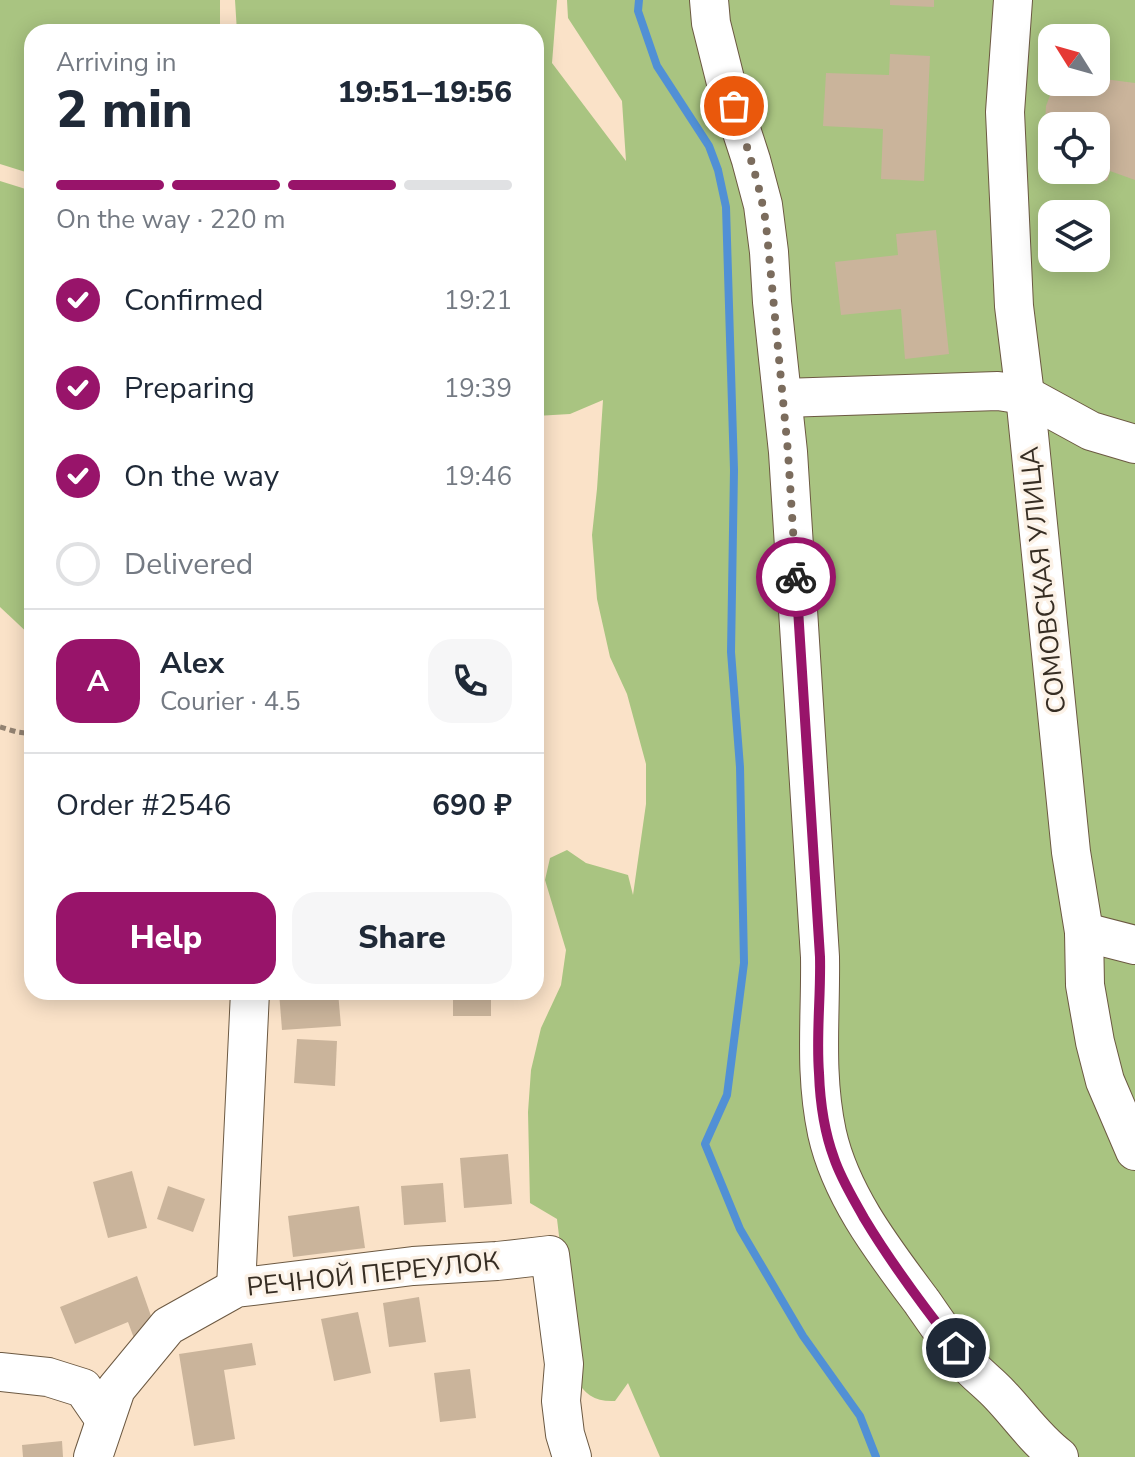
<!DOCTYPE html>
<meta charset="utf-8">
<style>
:root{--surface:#fff;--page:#f6f6f7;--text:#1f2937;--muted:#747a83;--line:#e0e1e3;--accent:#98146a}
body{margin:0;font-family:"Nunito Sans",sans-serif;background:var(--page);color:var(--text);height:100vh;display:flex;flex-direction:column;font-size:30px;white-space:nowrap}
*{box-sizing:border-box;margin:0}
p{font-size:26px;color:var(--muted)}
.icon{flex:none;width:44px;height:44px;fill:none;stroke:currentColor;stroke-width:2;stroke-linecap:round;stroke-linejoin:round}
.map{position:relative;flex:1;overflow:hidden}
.side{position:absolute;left:24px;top:24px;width:520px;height:976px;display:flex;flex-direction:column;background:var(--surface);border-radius:24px;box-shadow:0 4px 20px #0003}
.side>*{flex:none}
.needle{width:52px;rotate:307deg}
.controls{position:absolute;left:1038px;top:24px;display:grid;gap:16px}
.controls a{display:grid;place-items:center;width:72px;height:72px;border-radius:16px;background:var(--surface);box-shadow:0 4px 20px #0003;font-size:40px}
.pin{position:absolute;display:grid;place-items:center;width:68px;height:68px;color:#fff;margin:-34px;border:4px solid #fff;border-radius:50%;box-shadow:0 2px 8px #0007}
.courier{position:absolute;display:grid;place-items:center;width:80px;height:80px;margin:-40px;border:6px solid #98146a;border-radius:50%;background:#fff;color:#222;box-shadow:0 2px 10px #0007}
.overview em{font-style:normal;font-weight:800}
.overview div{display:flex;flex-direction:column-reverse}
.overview{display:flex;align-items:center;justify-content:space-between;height:136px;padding:0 32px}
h1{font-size:52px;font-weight:800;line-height:60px}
.bar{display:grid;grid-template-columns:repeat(4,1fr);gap:12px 8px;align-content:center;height:96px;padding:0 32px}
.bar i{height:10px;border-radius:6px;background:var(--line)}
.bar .on{background:var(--accent)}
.bar p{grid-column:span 4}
.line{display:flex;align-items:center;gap:20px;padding:0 32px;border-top:2px solid var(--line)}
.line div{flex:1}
.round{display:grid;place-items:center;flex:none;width:84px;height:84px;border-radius:24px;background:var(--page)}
ol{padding:0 32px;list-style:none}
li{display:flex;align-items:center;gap:24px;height:88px}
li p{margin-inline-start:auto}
li .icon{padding:8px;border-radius:50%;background:var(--accent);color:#fff;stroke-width:4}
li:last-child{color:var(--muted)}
li i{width:44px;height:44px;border:4px solid var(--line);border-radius:50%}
.button{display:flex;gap:16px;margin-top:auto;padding:16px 32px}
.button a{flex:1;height:92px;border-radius:24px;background:var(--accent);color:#fff;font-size:32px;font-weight:800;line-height:92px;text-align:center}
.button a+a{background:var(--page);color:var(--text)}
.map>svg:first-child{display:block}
.green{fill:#a9c481;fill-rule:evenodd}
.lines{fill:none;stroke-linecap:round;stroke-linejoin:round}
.stream{stroke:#5190d5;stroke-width:8}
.building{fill:#cab49b}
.minor-casing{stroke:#6c5942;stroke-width:40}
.path{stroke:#938372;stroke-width:5;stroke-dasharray:6 4;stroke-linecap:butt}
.minor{stroke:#fff;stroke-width:38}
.done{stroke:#7b6c5d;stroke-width:8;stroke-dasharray:0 14.4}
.route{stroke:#98146a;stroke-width:10}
.labels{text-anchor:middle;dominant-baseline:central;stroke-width:7;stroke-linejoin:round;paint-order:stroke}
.street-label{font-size:26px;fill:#362d23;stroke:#fcf2e7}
</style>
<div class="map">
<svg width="1135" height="1457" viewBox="0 0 1135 1457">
<rect width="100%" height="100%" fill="#fae2c8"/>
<g class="green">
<polygon points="0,0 220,0 220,32 32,32 32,174 0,164"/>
<path d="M235,0h322l-5,63 74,98 -4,-60 -54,-83 -1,-18h568v1457h-475l-32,-74 -13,18c-19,1 -31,-6 -39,-23l-19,-159 -27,-16 -2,-91 3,-42 10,-42 20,-43 5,-35 -21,-70 5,-22 17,-8 19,13 42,12 5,20 13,-91v-40l-19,-70 -17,-37 -13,-58 -5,-64 5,-46 6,-89 -33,14 -34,2v-384h-299zM1052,38h44v44h-44zM1052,126h44v44h-44zM1052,214h44v44h-44z"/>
<polygon points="0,181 32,191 32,637 0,607"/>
</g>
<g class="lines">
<polyline class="stream" points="639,0 638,11 657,66 709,146 718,170 726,207 734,470 731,652 740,767 744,963 727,1095 705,1144 740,1229 803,1336 860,1416 876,1457"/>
</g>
<g class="building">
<polygon points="890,0 934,0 934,7 890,5"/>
<polygon points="890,54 930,56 924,181 881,179 883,129 823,126 826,73 889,75"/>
<polygon points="1096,78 1135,83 1135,180 1110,171 1107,181 1073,173 1069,170 1096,170 1096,126 1052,126 1052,140 1045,124 1046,106 1055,82 1096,82"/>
<polygon points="936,230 949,354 905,359 901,309 841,315 835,262 898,255 896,234"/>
<polygon points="279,992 338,992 341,1026 282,1030"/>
<rect x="453" y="992" width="38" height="24"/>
<polygon points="297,1039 337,1041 335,1086 294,1083"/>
<polygon points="508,1154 512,1204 464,1208 460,1158"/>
<polygon points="132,1171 147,1228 108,1238 93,1182"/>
<polygon points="443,1183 446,1222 404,1225 401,1186"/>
<polygon points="168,1186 205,1199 193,1232 157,1219"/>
<polygon points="359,1206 365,1248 293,1257 288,1216"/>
<polygon points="137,1276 157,1333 135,1341 128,1322 75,1344 60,1307"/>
<polygon points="419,1297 426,1342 389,1347 383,1303"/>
<polygon points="358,1312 371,1373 334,1381 321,1319"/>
<polygon points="252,1343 256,1365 224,1370 235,1439 194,1446 179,1354"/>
<polygon points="470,1369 476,1418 440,1422 434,1373"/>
<polygon points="62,1441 63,1457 23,1457 22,1445"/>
</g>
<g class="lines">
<defs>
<g id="minor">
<path d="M709,0l2,23 15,60 25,77 12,45 6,47 3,50 16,150 32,505c1,60 -6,115 7,176 14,63 57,118 95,169 14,20 28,41 43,59 11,13 24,22 35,34 20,21 36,45 59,62"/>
<polyline points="1013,0 1005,112 1014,306 1025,395 1071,852 1084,932 1085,985 1095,1042 1105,1081 1135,1151"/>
<polyline points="783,398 998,391 1025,395 1091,431 1135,444"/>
<polyline points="1084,932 1135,945"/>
<polyline points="236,1288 250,992"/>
<polyline points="0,1372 48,1377 83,1388 105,1420"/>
<polyline points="93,1457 116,1389 168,1326 236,1288 413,1266 497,1261 550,1255 564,1364 561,1401 565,1434 572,1457"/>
</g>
</defs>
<use href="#minor" class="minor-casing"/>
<polyline class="path" points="0,727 17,732 32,734"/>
<use href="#minor" class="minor"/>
</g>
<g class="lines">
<path class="done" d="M734,106c12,39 26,77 32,118l22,228 8,125"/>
<path class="route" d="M796,577l24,380c1,39 -4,77 -1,116 1,28 5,58 15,85 7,21 19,40 30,60 27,45 59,88 92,130"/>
</g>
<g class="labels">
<g class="street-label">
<text transform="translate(1043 580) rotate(-96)">СОМОВСКАЯ УЛИЦА</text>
<text transform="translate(373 1274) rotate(-6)">РЕЧНОЙ ПЕРЕУЛОК</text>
</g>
</g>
</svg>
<div class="controls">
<a><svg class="needle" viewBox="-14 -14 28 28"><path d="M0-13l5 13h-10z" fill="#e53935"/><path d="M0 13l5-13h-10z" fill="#747a83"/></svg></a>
<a><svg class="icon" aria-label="locate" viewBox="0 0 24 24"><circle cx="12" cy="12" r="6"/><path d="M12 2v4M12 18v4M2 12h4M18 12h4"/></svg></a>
<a><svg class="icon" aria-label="layers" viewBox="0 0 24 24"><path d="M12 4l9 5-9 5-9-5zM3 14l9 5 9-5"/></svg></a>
</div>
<div class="pin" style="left:734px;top:106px;background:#ea580c"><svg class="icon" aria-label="bag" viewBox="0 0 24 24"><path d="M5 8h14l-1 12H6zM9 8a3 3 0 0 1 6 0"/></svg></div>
<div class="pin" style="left:956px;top:1348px;background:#1f2937"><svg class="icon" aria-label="home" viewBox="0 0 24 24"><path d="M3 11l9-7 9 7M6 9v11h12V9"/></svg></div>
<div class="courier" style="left:796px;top:577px"><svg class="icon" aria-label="bike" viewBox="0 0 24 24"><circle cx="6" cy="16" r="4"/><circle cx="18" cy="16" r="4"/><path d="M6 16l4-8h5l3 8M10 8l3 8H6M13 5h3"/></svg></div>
<section class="side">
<div class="overview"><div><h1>2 min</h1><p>Arriving in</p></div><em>19:51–19:56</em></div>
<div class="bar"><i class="on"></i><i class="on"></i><i class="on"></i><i></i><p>On the way · 220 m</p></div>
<ol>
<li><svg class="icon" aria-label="check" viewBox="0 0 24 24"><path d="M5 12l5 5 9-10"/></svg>Confirmed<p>19:21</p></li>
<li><svg class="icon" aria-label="check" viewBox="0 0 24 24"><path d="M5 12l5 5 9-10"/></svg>Preparing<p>19:39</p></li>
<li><svg class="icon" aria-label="check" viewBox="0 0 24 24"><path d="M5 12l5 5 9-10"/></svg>On the way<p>19:46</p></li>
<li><i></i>Delivered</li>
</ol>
<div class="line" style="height:144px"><b class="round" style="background:var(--accent);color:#fff">A</b><div><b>Alex</b><p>Courier · 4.5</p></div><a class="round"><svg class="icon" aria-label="phone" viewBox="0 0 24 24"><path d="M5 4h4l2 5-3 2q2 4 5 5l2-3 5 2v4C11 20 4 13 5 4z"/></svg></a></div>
<div class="line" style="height:104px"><div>Order #2546</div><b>690 ₽</b></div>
<div class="button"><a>Help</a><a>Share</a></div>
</section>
</div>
